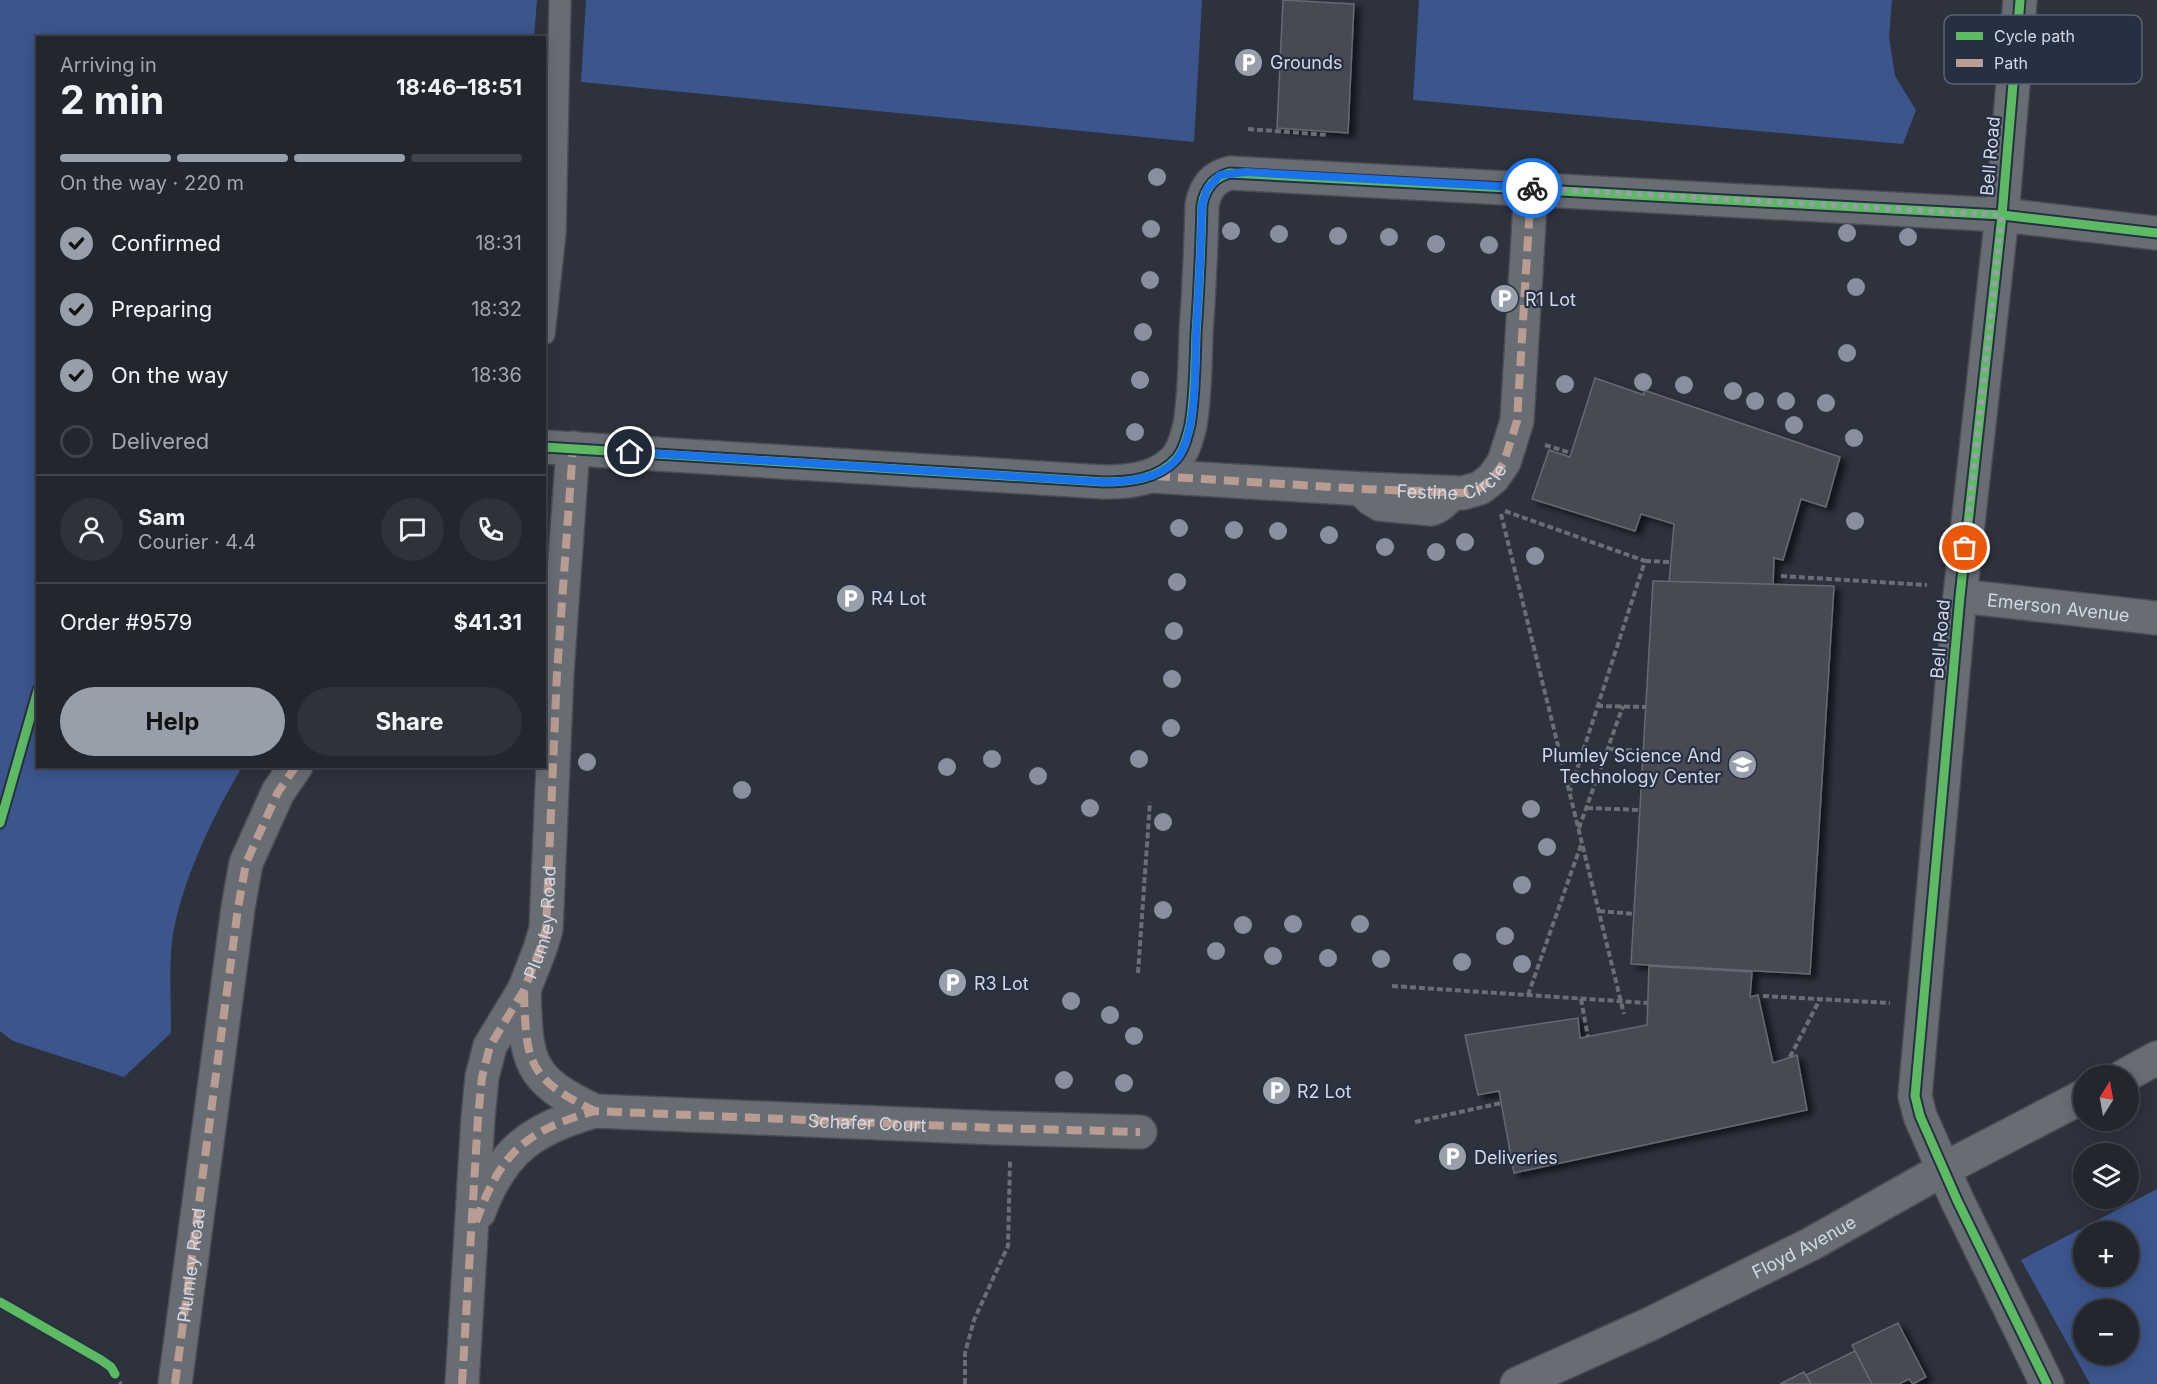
<!DOCTYPE html>
<meta charset="utf-8">
<style>
:root{--surface:#22262e;--page:#2e323a;--text:#f1f3f6;--muted:#a2a5aa;--line:#3f434a;--accent:#989faa}
body{margin:0;font-family:Inter,sans-serif;background:var(--page);color:var(--text);height:100vh;display:flex;flex-direction:column;font-size:22px;white-space:nowrap}
*{box-sizing:border-box;margin:0}
p{font-size:20px;color:var(--muted)}
.icon{flex:none;width:33px;height:33px;fill:none;stroke:currentColor;stroke-width:2;stroke-linecap:round;stroke-linejoin:round}
.map{position:relative;flex:1;overflow:hidden}
.side{position:absolute;left:36px;top:36px;width:510px;height:732px;display:flex;flex-direction:column;background:var(--surface);border-radius:0px;box-shadow:0 3px 15px #0003,0 0 0 2px var(--line)}
.side>*{flex:none}
.needle{width:39px;rotate:11deg}
.fabs{position:absolute;left:2073px;top:1065px;display:grid;gap:12px}
.fabs a{display:grid;place-items:center;width:66px;height:66px;border-radius:50%;background:var(--surface);box-shadow:0 3px 15px #0003,0 0 0 2px var(--line);font-size:30px}
.pin{position:absolute;display:grid;place-items:center;width:51px;height:51px;color:#fff;margin:-26px;border:3px solid #fff;border-radius:50%;box-shadow:0 2px 6px #0007}
.courier{position:absolute;display:grid;place-items:center;width:60px;height:60px;margin:-30px;border:4px solid #1a73e8;border-radius:50%;background:#fff;color:#222;box-shadow:0 2px 8px #0007}
.head em{font-style:normal;font-weight:700}
.head div{display:flex;flex-direction:column-reverse}
.head{display:flex;align-items:center;justify-content:space-between;height:102px;padding:0 24px}
h1{font-size:39px;font-weight:700;line-height:45px}
.bar{display:grid;grid-template-columns:repeat(4,1fr);gap:9px 6px;align-content:center;height:72px;padding:0 24px}
.bar i{height:8px;border-radius:4px;background:var(--line)}
.bar .current{background:var(--accent)}
.bar p{grid-column:span 4}
.line{display:flex;align-items:center;gap:15px;padding:0 24px;border-top:2px solid var(--line)}
.line div{flex:1}
.round{display:grid;place-items:center;flex:none;width:63px;height:63px;border-radius:32px;background:var(--page)}
ol{padding:0 24px;list-style:none}
li{display:flex;align-items:center;gap:18px;height:66px}
li p{margin-inline-start:auto}
li .icon{padding:6px;border-radius:50%;background:var(--accent);color:#111;stroke-width:4}
li:last-child{color:var(--muted)}
li i{width:33px;height:33px;border:3px solid var(--line);border-radius:50%}
.cta{display:flex;gap:12px;margin-top:auto;padding:12px 24px}
.cta a{flex:1;height:69px;border-radius:36px;background:var(--accent);color:#111;font-size:24px;font-weight:700;line-height:69px;text-align:center}
.cta a+a{background:var(--page);color:var(--text)}
.map>svg:first-child{display:block}
.forest{fill:#3c558d;fill-rule:evenodd}
.building{fill:#464a53;stroke:#656973;stroke-width:1.5;filter:url(#shadow)}
.lines{fill:none;stroke-linecap:round;stroke-linejoin:round}
.lane-casing{stroke:#484d56;stroke-width:24}
.street-casing{stroke:#484d56;stroke-width:36}
.secondary-casing{stroke:#484d56;stroke-width:36}
.path{stroke:#6a6e75;stroke-width:4;stroke-dasharray:6 3;stroke-linecap:butt}
.lane{stroke:#686d74;stroke-width:21}
.street{stroke:#686d74;stroke-width:33}
.secondary{stroke:#686d74;stroke-width:33}
.quiet{stroke:#b99d93;stroke-width:8;stroke-dasharray:15 8;stroke-linecap:butt}
.cycleway-casing{stroke:#273043;stroke-width:13}
.cycleway{stroke:#5cba63;stroke-width:9}
.tree{fill:#88909f}
.done{stroke:#989faa;stroke-width:6;stroke-dasharray:0 10.8}
.route{stroke:#1a73e8;stroke-width:8}
.labels{text-anchor:middle;dominant-baseline:central;stroke-width:4.5;stroke-linejoin:round;paint-order:stroke}
.poi-label{font-size:18px;fill:#d2d9e5;stroke:#273043;text-anchor:start}
.street-label{font-size:18px;fill:#d2d9e5;stroke:#273043}
.key{fill:#273043;stroke:#5a6374;stroke-width:1.5}
.key-label{font-size:16px;fill:#d2d9e5}
</style>
<div class="map">
<svg width="2157" height="1384" viewBox="0 0 2157 1384">
<defs>
<filter id="shadow"><feDropShadow dx="6" dy="4" stdDeviation="3" flood-color="#0009"/></filter>
</defs>
<rect width="100%" height="100%" fill="#2d323d"/>
<g class="forest">
<path d="M0,0h537l-3,37 -496,1v728l204,1c-29,49 -62,117 -70,174 -3,28 -1,62 -1,92l-47,44 -111,-36 -13,-10z"/>
<polygon points="586,0 1202,0 1194,142 581,82"/>
<polygon points="1419,0 1892,0 1889,37 1895,76 1916,110 1903,144 1413,100"/>
<path d="M2157,1189v195h-67l-69,-124zM2084,1232h44v44h-44zM2084,1310h44v44h-44z"/>
</g>
<g class="building">
<polygon points="1283,0 1354,4 1348,133 1277,128"/>
<polygon points="1595,378 1644,395 1644,390 1840,457 1826,507 1801,499 1783,560 1774,558 1773,585 1669,582 1674,524 1641,514 1635,531 1532,499 1549,450 1570,457"/>
<polygon points="1653,581 1834,586 1810,974 1631,964"/>
<polygon points="1649,966 1752,972 1750,997 1758,995 1773,1063 1797,1055 1807,1110 1514,1173 1499,1091 1478,1095 1465,1035 1578,1018 1580,1038 1647,1025"/>
<polygon points="1898,1323 1926,1377 1913,1384 1909,1379 1899,1384 1872,1384 1852,1345"/>
<polygon points="1855,1351 1872,1384 1811,1384 1806,1375"/>
<polygon points="1804,1372 1811,1384 1780,1384"/>
</g>
<g class="lines">
<defs>
<g id="lane">
<polyline points="544,334 555,233 560,0"/>
<path d="M1351,488l17,16 10,6 53,5c15,-3 20,-15 32,-22"/>
</g>
<g id="street">
<polyline points="2020,0 2002,215 1960,596 1915,1096 1920,1116 1957,1200 2047,1384"/>
<path d="M544,447l560,35c26,0 54,-3 72,-23 8,-9 11,-22 14,-34 5,-30 5,-61 6,-91 3,-43 5,-86 6,-129 3,-16 11,-28 28,-32l772,42 155,18"/>
<path id="s1" d="M1152,476l212,13 99,4 17,-5 13,-10 11,-16 13,-41 14,-233"/>
<path id="s2" d="M1960,596l197,22"/>
<path d="M524,990c2,72 3,89 71,121"/>
<path id="s3" d="M479,1212c23,-62 53,-83 116,-101l401,17 144,4"/>
<polyline points="175,1384 238,908 246,863 278,792 296,766"/>
<polyline points="462,1384 478,1118 482,1077 490,1046 524,990 540,949 546,929 557,672 573,448"/>
</g>
<g id="secondary">
<polyline points="2124,1076 2157,1058"/>
<path id="s4" d="M1517,1384l133,-60 161,-80 133,-75 140,-73"/>
</g>
</defs>
<use href="#lane" class="lane-casing"/>
<use href="#street" class="street-casing"/>
<use href="#secondary" class="secondary-casing"/>
<g class="path">
<polyline points="1248,129 1328,135"/>
<polyline points="1545,445 1571,453"/>
<polyline points="1505,511 1645,561 1570,791"/>
<polyline points="1501,514 1624,1014"/>
<polyline points="1645,561 1670,562"/>
<polyline points="1781,576 1927,585"/>
<polyline points="1597,706 1646,707"/>
<polyline points="1608,749 1644,751"/>
<polyline points="1587,808 1640,810"/>
<polyline points="1579,828 1623,706"/>
<polyline points="1599,911 1634,914"/>
<polyline points="1138,973 1150,802"/>
<polyline points="1392,986 1647,1003"/>
<polyline points="1528,995 1582,842"/>
<polyline points="1763,996 1890,1003"/>
<polyline points="1581,999 1588,1037"/>
<polyline points="1790,1057 1820,999"/>
<polyline points="1415,1122 1501,1103"/>
<polyline points="115,1374 121,1384"/>
<polyline points="965,1384 965,1353 974,1320 1008,1246 1010,1161"/>
</g>
<use href="#lane" class="lane"/>
<use href="#street" class="street"/>
<use href="#secondary" class="secondary"/>
<g class="quiet">
<polyline points="1155,476 1364,489 1463,493 1480,488 1493,478 1504,462 1517,421 1531,188"/>
<path d="M524,992c2,71 4,87 71,119"/>
<path d="M476,1222c24,-68 48,-91 119,-111l401,17 144,4"/>
<path id="s5" d="M175,1384l63,-476 8,-45 32,-71 18,-26"/>
<path id="s6" d="M462,1384l16,-266 4,-41 8,-31 34,-56 16,-41 6,-20 11,-257 16,-224"/>
</g>
<defs>
<g id="cycleway">
<polyline points="2020,0 2002,215 1960,596 1915,1096 1920,1116 1957,1200 2047,1384"/>
<path d="M544,447l560,35c26,0 54,-3 72,-23 8,-9 11,-22 14,-34 5,-30 5,-61 6,-91 3,-43 5,-86 6,-129 3,-16 11,-28 28,-32l772,42 155,18"/>
<polyline points="0,823 38,690"/>
<polyline points="0,1302 101,1360 111,1367 115,1374"/>
</g>
</defs>
<use href="#cycleway" class="cycleway-casing"/>
<use href="#cycleway" class="cycleway"/>
</g>
<g class="tree">
<circle cx="1157" cy="177" r="9"/>
<circle cx="1151" cy="229" r="9"/>
<circle cx="1231" cy="231" r="9"/>
<circle cx="1847" cy="233" r="9"/>
<circle cx="1279" cy="234" r="9"/>
<circle cx="1338" cy="236" r="9"/>
<circle cx="1389" cy="237" r="9"/>
<circle cx="1908" cy="237" r="9"/>
<circle cx="1436" cy="244" r="9"/>
<circle cx="1489" cy="245" r="9"/>
<circle cx="1150" cy="280" r="9"/>
<circle cx="1856" cy="287" r="9"/>
<circle cx="1143" cy="332" r="9"/>
<circle cx="1847" cy="353" r="9"/>
<circle cx="1140" cy="380" r="9"/>
<circle cx="1643" cy="382" r="9"/>
<circle cx="1565" cy="384" r="9"/>
<circle cx="1684" cy="385" r="9"/>
<circle cx="1733" cy="391" r="9"/>
<circle cx="1755" cy="401" r="9"/>
<circle cx="1786" cy="401" r="9"/>
<circle cx="1826" cy="403" r="9"/>
<circle cx="1794" cy="425" r="9"/>
<circle cx="1135" cy="432" r="9"/>
<circle cx="1854" cy="438" r="9"/>
<circle cx="1855" cy="521" r="9"/>
<circle cx="1179" cy="528" r="9"/>
<circle cx="1234" cy="530" r="9"/>
<circle cx="1278" cy="531" r="9"/>
<circle cx="1329" cy="535" r="9"/>
<circle cx="1465" cy="542" r="9"/>
<circle cx="1385" cy="547" r="9"/>
<circle cx="1436" cy="552" r="9"/>
<circle cx="1535" cy="556" r="9"/>
<circle cx="1177" cy="582" r="9"/>
<circle cx="1174" cy="631" r="9"/>
<circle cx="1172" cy="679" r="9"/>
<circle cx="1171" cy="728" r="9"/>
<circle cx="992" cy="759" r="9"/>
<circle cx="1139" cy="759" r="9"/>
<circle cx="587" cy="762" r="9"/>
<circle cx="947" cy="767" r="9"/>
<circle cx="1038" cy="776" r="9"/>
<circle cx="742" cy="790" r="9"/>
<circle cx="1090" cy="808" r="9"/>
<circle cx="1531" cy="809" r="9"/>
<circle cx="1163" cy="822" r="9"/>
<circle cx="1547" cy="847" r="9"/>
<circle cx="1522" cy="885" r="9"/>
<circle cx="1163" cy="910" r="9"/>
<circle cx="1293" cy="924" r="9"/>
<circle cx="1360" cy="924" r="9"/>
<circle cx="1243" cy="925" r="9"/>
<circle cx="1505" cy="936" r="9"/>
<circle cx="1216" cy="951" r="9"/>
<circle cx="1273" cy="956" r="9"/>
<circle cx="1328" cy="958" r="9"/>
<circle cx="1381" cy="959" r="9"/>
<circle cx="1462" cy="962" r="9"/>
<circle cx="1522" cy="964" r="9"/>
<circle cx="1071" cy="1001" r="9"/>
<circle cx="1110" cy="1015" r="9"/>
<circle cx="1134" cy="1036" r="9"/>
<circle cx="1064" cy="1080" r="9"/>
<circle cx="1124" cy="1083" r="9"/>
</g>
<g class="lines">
<polyline class="done" points="1532,188 2002,215 1965,548"/>
<path class="route" d="M630,452l474,30c25,0 60,-3 75,-26 18,-28 16,-90 17,-122 3,-43 5,-86 6,-129l5,-16 13,-14 25,-3 287,16"/>
</g>
<defs>
<symbol id="parking-disc" viewBox="-11 -11 22 22"><circle r="9.5" fill="#989faa" stroke="#273043"/><path d="M-3.5-5.5H1a3.5 3.5 0 0 1 0 7H-1V5.5H-3.5ZM-1-3.4V-.6H.8a1.4 1.4 0 0 0 0-2.8Z" fill="#fff"/></symbol>
<symbol id="university-disc" viewBox="-11 -11 22 22"><circle r="9.5" fill="#989faa" stroke="#273043"/><path d="M0-5L7-2L0 1L-7-2ZM-4 1L0 2.5L4 1V4Q0 6-4 4Z" fill="#fff"/></symbol>
</defs>
<g fill-rule="evenodd">
<use href="#parking-disc" x="1232" y="46" width="33" height="33"/>
<use href="#parking-disc" x="1488" y="282" width="33" height="33"/>
<use href="#parking-disc" x="834" y="582" width="33" height="33"/>
<use href="#university-disc" x="1726" y="748" width="33" height="33"/>
<use href="#parking-disc" x="936" y="966" width="33" height="33"/>
<use href="#parking-disc" x="1260" y="1074" width="33" height="33"/>
<use href="#parking-disc" x="1436" y="1140" width="33" height="33"/>
</g>
<g class="labels">
<g class="poi-label">
<text x="1270" y="62">Grounds</text>
<text x="1525" y="299">R1 Lot</text>
<text x="871" y="598">R4 Lot</text>
<text x="1721" y="755" text-anchor="end">Plumley Science And<tspan x="1721" dy="21">Technology Center</tspan></text>
<text x="974" y="983">R3 Lot</text>
<text x="1297" y="1091">R2 Lot</text>
<text x="1474" y="1157">Deliveries</text>
</g>
<g class="street-label">
<text transform="translate(1990 156) rotate(-85)">Bell Road</text>
<text stroke="none"><textPath href="#s1" startOffset="303">Festine Circle</textPath></text>
<text stroke="none"><textPath href="#s2" startOffset="99">Emerson Avenue</textPath></text>
<text transform="translate(1940 639) rotate(-85)">Bell Road</text>
<text stroke="none"><textPath href="#s6" startOffset="476">Plumley Road</textPath></text>
<text stroke="none"><textPath href="#s3" startOffset="434">Schafer Court</textPath></text>
<text stroke="none"><textPath href="#s4" startOffset="318">Floyd Avenue</textPath></text>
<text stroke="none"><textPath href="#s5" startOffset="120">Plumley Road</textPath></text>
</g>
</g>
<rect x="1944" y="15" width="198" height="69" rx="9" class="key"/>
<rect x="1956" y="32" width="27" height="8" fill="#5cba63"/>
<rect x="1956" y="59" width="27" height="8" fill="#b99d93"/>
<g class="key-label">
<text x="1994" y="42">Cycle path</text>
<text x="1994" y="69">Path</text>
</g>
</svg>
<div class="fabs">
<a><svg class="needle" viewBox="-14 -14 28 28"><path d="M0-13l5 13h-10z" fill="#e53935"/><path d="M0 13l5-13h-10z" fill="#a2a5aa"/></svg></a>
<a><svg class="icon" aria-label="layers" viewBox="0 0 24 24"><path d="M12 4l9 5-9 5-9-5zM3 14l9 5 9-5"/></svg></a>
<a>+</a>
<a>−</a>
</div>
<div class="pin" style="left:1965px;top:548px;background:#ea580c"><svg class="icon" aria-label="bag" viewBox="0 0 24 24"><path d="M5 8h14l-1 12H6zM9 8a3 3 0 0 1 6 0"/></svg></div>
<div class="pin" style="left:630px;top:452px;background:#1f2937"><svg class="icon" aria-label="home" viewBox="0 0 24 24"><path d="M3 11l9-7 9 7M6 9v11h12V9"/></svg></div>
<div class="courier" style="left:1532px;top:188px"><svg class="icon" aria-label="bike" viewBox="0 0 24 24"><circle cx="6" cy="16" r="4"/><circle cx="18" cy="16" r="4"/><path d="M6 16l4-8h5l3 8M10 8l3 8H6M13 5h3"/></svg></div>
<section class="side">
<div class="head"><div><h1>2 min</h1><p>Arriving in</p></div><em>18:46–18:51</em></div>
<div class="bar"><i class="current"></i><i class="current"></i><i class="current"></i><i></i><p>On the way · 220 m</p></div>
<ol>
<li><svg class="icon" aria-label="check" viewBox="0 0 24 24"><path d="M5 12l5 5 9-10"/></svg>Confirmed<p>18:31</p></li>
<li><svg class="icon" aria-label="check" viewBox="0 0 24 24"><path d="M5 12l5 5 9-10"/></svg>Preparing<p>18:32</p></li>
<li><svg class="icon" aria-label="check" viewBox="0 0 24 24"><path d="M5 12l5 5 9-10"/></svg>On the way<p>18:36</p></li>
<li><i></i>Delivered</li>
</ol>
<div class="line" style="height:108px"><a class="round"><svg class="icon" aria-label="person" viewBox="0 0 24 24"><circle cx="12" cy="8" r="4"/><path d="M4 21q1-7 8-7t8 7"/></svg></a><div><b>Sam</b><p>Courier · 4.4</p></div><a class="round"><svg class="icon" aria-label="chat" viewBox="0 0 24 24"><path d="M4 5h16v11H9l-5 4z"/></svg></a><a class="round"><svg class="icon" aria-label="phone" viewBox="0 0 24 24"><path d="M5 4h4l2 5-3 2q2 4 5 5l2-3 5 2v4C11 20 4 13 5 4z"/></svg></a></div>
<div class="line" style="height:78px"><div>Order #9579</div><b>$41.31</b></div>
<div class="cta"><a>Help</a><a>Share</a></div>
</section>
</div>
